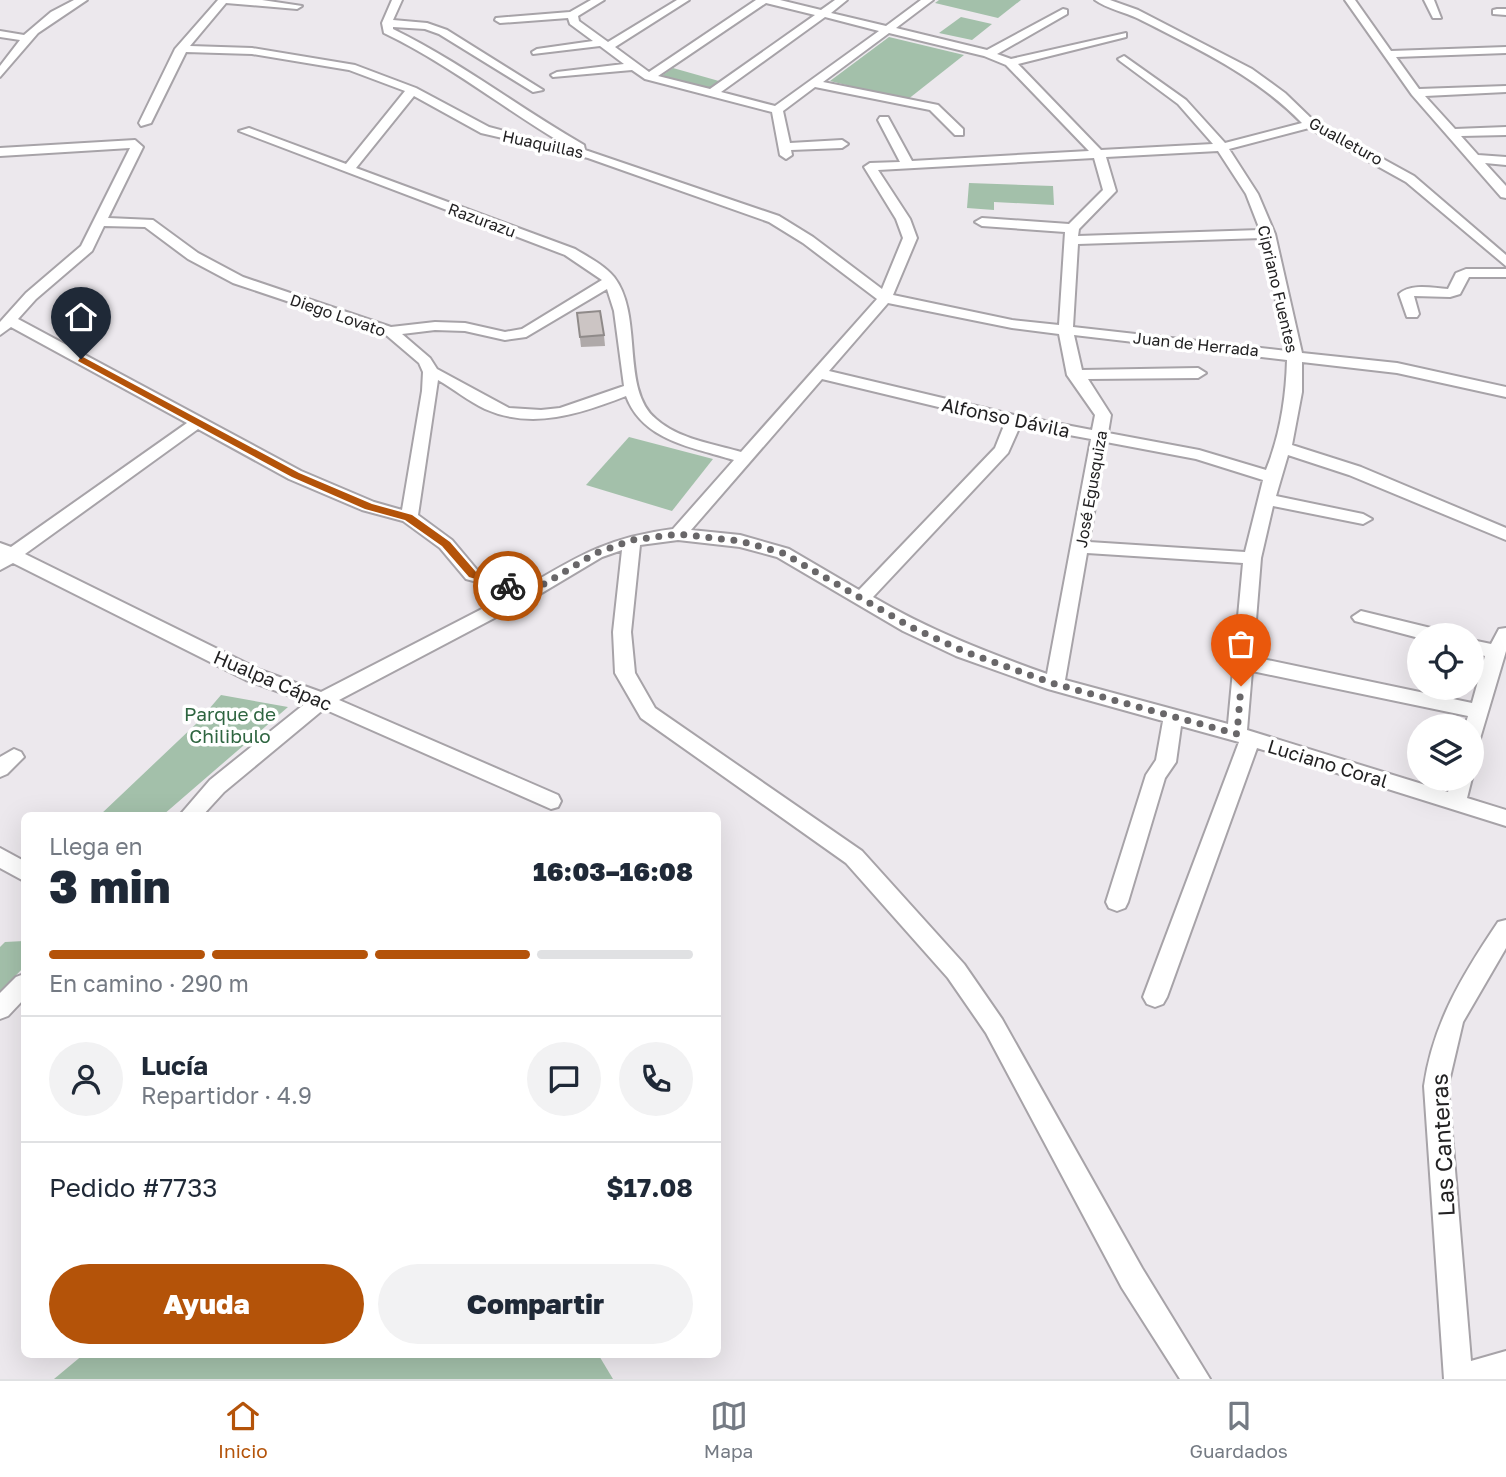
<!DOCTYPE html>
<html lang="es">
<meta charset="utf-8">
<style>
:root{--surface:#fff;--page:#f2f2f3;--text:#1f2937;--muted:#747a83;--line:#e0e1e3;--accent:#b45309}
body{margin:0;font-family:"Golos Text",sans-serif;background:var(--page);color:var(--text);height:100vh;display:flex;flex-direction:column;font-size:26px;white-space:nowrap}
*{box-sizing:border-box;margin:0}
p{font-size:23px;color:var(--muted)}
.icon{flex:none;width:38px;height:38px;fill:none;stroke:currentColor;stroke-width:2;stroke-linecap:round;stroke-linejoin:round}
.map{position:relative;flex:1;overflow:hidden}
.side{position:absolute;left:21px;top:812px;width:700px;height:546px;display:flex;flex-direction:column;background:var(--surface);border-radius:10px;box-shadow:0 7px 28px #0002}
.side>*{flex:none}
.tools{position:absolute;left:1407px;top:623px;display:grid;gap:14px}
.tools a{display:grid;place-items:center;width:77px;height:77px;border-radius:50%;background:var(--surface);box-shadow:0 7px 28px #0002;font-size:35px}
.pin{position:absolute;display:grid;place-items:center;width:60px;height:60px;color:#fff;margin:-72px -30px;border-radius:50% 50% 50% 0;rotate:-45deg;box-shadow:0 0 7px #0007}
.pin .icon{rotate:45deg}
.courier{position:absolute;display:grid;place-items:center;width:70px;height:70px;margin:-35px;border:5px solid #b45309;border-radius:50%;background:#fff;color:#222;box-shadow:0 2px 9px #0007}
.summary em{font-style:normal;font-weight:800}
.summary div{display:flex;flex-direction:column-reverse}
.summary{display:flex;align-items:center;justify-content:space-between;height:119px;padding:0 28px}
h1{font-size:46px;font-weight:800;line-height:52px}
.bar{display:grid;grid-template-columns:repeat(4,1fr);gap:10px 7px;align-content:center;height:84px;padding:0 28px}
.bar i{height:9px;border-radius:5px;background:var(--line)}
.bar .on{background:var(--accent)}
.bar p{grid-column:span 4}
.line{display:flex;align-items:center;gap:18px;padding:0 28px;border-top:2px solid var(--line)}
.line div{flex:1}
.round{display:grid;place-items:center;flex:none;width:74px;height:74px;border-radius:37px;background:var(--page)}
.primary-button{display:flex;gap:14px;margin-top:auto;padding:14px 28px}
.primary-button a{flex:1;height:80px;border-radius:42px;background:var(--accent);color:#fff;font-size:28px;font-weight:800;line-height:80px;text-align:center}
.primary-button a+a{background:var(--page);color:var(--text)}
.menu{display:flex;justify-content:space-around;align-items:center;height:98px;border-top:2px solid var(--line);background:var(--surface);font-size:19px;color:var(--muted)}
.menu a{display:grid;justify-items:center;gap:4px}
.menu .on{color:var(--accent)}
.map>svg:first-child{display:block}
.green{fill:#a3c0aa}
.lines{fill:none;stroke-linecap:round;stroke-linejoin:round}
.minor-casing{stroke:#a7a3a8;stroke-width:4}
.minor{fill:#fff;fill-rule:evenodd}
.wall{fill:#afa9a9}
.building{fill:#ccc5c4;stroke:#8f8a89;stroke-width:2}
.route{fill:#b45309}
.done{stroke:#696769;stroke-width:7;stroke-dasharray:0 12.6}
.labels{text-anchor:middle;dominant-baseline:central;stroke-width:7;stroke-linejoin:round;paint-order:stroke}
.far-street-label{font-size:16px;fill:#222122;stroke:#fff}
.street-label{font-size:19px;fill:#222122;stroke:#fff}
.park-label{font-size:19px;fill:#2e6540;stroke:#fff}
.near-street-label{font-size:23px;fill:#222122;stroke:#fff}
</style>
<div class="map">
<svg width="1506" height="1379" viewBox="0 0 1506 1379">
<rect width="100%" height="100%" fill="#ece8ed"/>
<g class="green">
<polygon points="939,0 1021,0 998,18 935,3"/>
<polygon points="961,17 992,24 972,40 939,33"/>
<polygon points="889,37 964,55 907,100 830,81"/>
<polygon points="673,68 726,83 708,94 657,79"/>
<polygon points="969,183 1053,186 1054,205 994,202 994,210 967,208"/>
<polygon points="629,437 713,459 672,511 586,485"/>
<polygon points="221,695 288,707 163,815 100,815 197,723"/>
<polygon points="24,941 24,967 0,992 0,947 5,942"/>
<polygon points="84,1354 598,1354 613,1379 54,1379"/>
</g>
<g class="lines">
<defs>
<g id="minor">
<polygon points="74,0 87,0 38,33 0,77 0,66 20,40 0,37 0,31 24,35 51,12"/>
<path d="M218,0h44l40,6 -5,3 -71,-6 -36,43 62,2 103,17 61,23 73,39 83,22c-64,-37 -121,-84 -188,-116l-2,-10 10,-23h10l-9,20 34,3 20,7 96,60 -10,2 -94,-58 -14,-5 -32,-2v2c68,33 126,79 191,116l1,5 194,66 34,21 69,52 21,-51 -7,-19 -32,-52 6,-4 30,-1 -22,-42 2,-3h8l24,44 177,-10 -83,-86 -22,-9 -95,-23 -66,49 115,23 25,24v6h-8l-25,-25 -115,-23 -32,24 7,32 52,-3 6,4 -6,4 -51,2 1,5 -6,4 -6,-4 -8,-43 -127,-33 -13,-9 -79,7 -2,-2 6,-3 67,-8 -24,-18 -67,8 -1,-2 5,-3 56,-8 -23,-17 -2,-6 -68,5 -5,-3 1,-2 74,-6 21,-12h13l-26,16 1,5 29,21 69,-42h12l-74,47 34,25 107,-72h24l41,10 14,-10h12l-16,13 55,13 35,-26h12l-37,28 91,22 76,-41 4,1v4l-70,40 14,5 115,-26v4l-108,27 83,86 112,-6 -35,-40 -58,-43 -2,-2 6,-3 62,44 39,43 77,-20c-47,-48 -104,-74 -163,-104 -14,-7 -32,-10 -44,-19h15l28,10 114,59 33,24 29,28 100,55 92,79v11l-100,-84 -97,-54 -80,21 29,45 17,40 27,119 95,10 109,24v10l-109,-24 -95,-11v30l-10,53 69,22 145,61v12l-157,-65 -61,-20 -12,41 87,18 9,5 -9,5 -90,-18 -12,52 -8,99 219,46 13,-47 -13,-4v-12l19,4 8,-15 7,-1v23l-27,91 -7,2v-18h-7l3,-10 -216,-45 -5,59 201,62 4,-13 20,-1 -5,20 39,12v16l-249,-78 -90,249 -4,7 -8,3 -8,-3 -4,-7 96,-255 -58,-16 -5,36 -11,16 -37,124 -3,6 -8,3 -8,-3 -3,-6 40,-127 10,-15 7,-39 -115,-32 -92,-33 -53,-25 -126,-74 -37,-10 -62,-7 -38,5 -9,87 4,41 20,35 207,143 102,113 38,55 140,249 68,111h-30l-58,-91 -136,-255 -38,-55 -102,-115 -205,-145 -26,-45 -2,-41 9,-82 -20,7 -62,37 -201,106 219,95 3,6 -3,6 -7,2 -227,-100 -100,83 -22,24h-23l31,-36 97,-78 -61,-22 -233,-117 -13,7v-27l11,4 176,-124 -176,-96 -11,8v-13l26,-29 55,-47 49,-98 -130,8v-8l135,-8 8,7 -35,71 45,2 45,33 45,24 148,50 44,-5 30,1 40,9 17,-3 80,-49 -37,-25 -326,-124 10,-3 97,36 59,-73 -56,-21 -97,-16 -66,-2 -35,71 -10,3 -2,-3 36,-74zM766,3l49,12 -105,74 -52,-13zM825,17l54,14 -104,75 -54,-14zM414,96l67,37 107,25 181,64 34,21 74,56 -136,153c-27,-8 -63,-13 -85,-33 -36,-30 -12,-103 -42,-142 -10,-12 -26,-20 -39,-28l-219,-81zM1218,151l28,43 14,36 -182,6 1,-7 37,-38 -10,-34zM1094,158l9,32 -34,34 -87,-6 -7,4 7,4 83,6 -6,93 -47,-5 -119,-25 24,-57 -7,-19 -32,-49zM104,226l41,1 43,32 45,24 152,51 34,29 4,9 -1,19 -20,119 -28,-8 -73,-31 -283,-152 18,-20 56,-48zM1262,238l25,113 -214,-24 5,-83zM607,289l7,22 10,75 -64,22 -19,2 -32,-2 -72,-39 -7,-11 -28,-24 33,-4 30,1 40,9 21,-3zM888,303l124,25 47,6 8,41 28,40 -3,15 -78,-15 -185,-44zM1074,335l213,25c-1,38 -7,75 -21,110l-67,-20 -91,-17 3,-18 -23,-36 110,-1 8,-5 -8,-5 -116,2zM822,379l183,44 -10,25 -136,142 -70,-41 -49,-14 -49,-5zM438,380c16,9 30,21 47,29 47,21 95,5 141,-13 17,45 66,51 108,64l-61,69c-61,8 -90,24 -142,55l-53,-13 -26,-31 -34,-25zM1020,426l71,13 -44,235c-61,-22 -118,-44 -174,-77l135,-144zM198,429l91,50 73,31 41,11 37,27 26,31 49,13 -194,100 -61,-22 -235,-116zM1106,442l90,17 67,21 -18,72 -156,-10zM1087,553l156,10 -15,161 -163,-44z"/>
<polygon points="1345,0 1355,0 1391,51 1506,47 1506,53 1396,57 1419,89 1506,86 1506,92 1425,96 1455,129 1506,127 1506,135 1461,136 1478,155 1506,157 1506,165 1485,163 1506,186 1506,198 1501,197 1412,95"/>
<polygon points="1424,0 1434,0 1441,18 1433,18"/>
<polygon points="1497,9 1506,9 1506,15 1493,14 1493,10"/>
<path d="M1466,269h40v8h-37l-9,17 -10,3 -36,-1 5,18 -2,3h-10l-8,-23c12,-11 34,-6 49,-5l8,-16z"/>
<polygon points="1361,611 1439,630 1441,635 1419,635 1419,638 1355,621 1352,617"/>
<polygon points="14,749 21,752 24,757 7,774 0,777 0,757"/>
<polygon points="0,848 24,861 24,881 0,868"/>
<path d="M1506,920v28l-43,74 -15,64 23,275 35,-10v28h-62l-20,-293c9,-63 39,-112 74,-164z"/>
<polygon points="24,974 24,999 8,1016 0,1019 0,993 16,977"/>
</g>
</defs>
<use href="#minor" class="minor-casing"/>
<use href="#minor" class="minor"/>
</g>
<polygon class="wall" points="577,313 604,335 605,346 581,347"/>
<polygon class="building" points="600,311 604,335 580,337 577,313"/>
<polygon class="route" points="81,356 299,473 372,504 412,515 450,542 476,572 513,586 508,589 469,577 442,546 405,520 365,509 292,477 78,361"/>
<g class="lines">
<polyline class="done" points="508,586 534,590 596,553 632,540 678,534 740,541 783,553 911,627 963,651 1055,684 1237,734 1241,686"/>
</g>
<g class="labels">
<g class="far-street-label">
<text transform="translate(1346 141) rotate(29)">Gualleturo</text>
<text transform="translate(543 144) rotate(12)">Huaquillas</text>
<text transform="translate(482 220) rotate(20)">Razurazu</text>
<text transform="translate(1278 289) rotate(77)">Cipriano Fuentes</text>
<text transform="translate(338 315) rotate(19)">Diego Lovato</text>
<text transform="translate(1196 344) rotate(6)">Juan de Herrada</text>
<text transform="translate(1091 489) rotate(-80)">José Egusquiza</text>
</g>
<g class="street-label">
<text transform="translate(1006 417) rotate(12)">Alfonso Dávila</text>
<text transform="translate(273 680) rotate(23)">Hualpa Cápac</text>
<text transform="translate(1328 763) rotate(17)">Luciano Coral</text>
</g>
<g class="park-label">
<text x="230" y="713">Parque de<tspan x="230" dy="22">Chilibulo</tspan></text>
</g>
<g class="near-street-label">
<text transform="translate(1442 1145) rotate(-93)">Las Canteras</text>
</g>
</g>
</svg>
<div class="tools">
<a><svg class="icon" aria-label="locate" viewBox="0 0 24 24"><circle cx="12" cy="12" r="6"/><path d="M12 2v4M12 18v4M2 12h4M18 12h4"/></svg></a>
<a><svg class="icon" aria-label="layers" viewBox="0 0 24 24"><path d="M12 4l9 5-9 5-9-5zM3 14l9 5 9-5"/></svg></a>
</div>
<div class="pin" style="left:1241px;top:686px;background:#ea580c"><svg class="icon" aria-label="bag" viewBox="0 0 24 24"><path d="M5 8h14l-1 12H6zM9 8a3 3 0 0 1 6 0"/></svg></div>
<div class="pin" style="left:81px;top:359px;background:#1f2937"><svg class="icon" aria-label="home" viewBox="0 0 24 24"><path d="M3 11l9-7 9 7M6 9v11h12V9"/></svg></div>
<div class="courier" style="left:508px;top:586px"><svg class="icon" aria-label="bike" viewBox="0 0 24 24"><circle cx="6" cy="16" r="4"/><circle cx="18" cy="16" r="4"/><path d="M6 16l4-8h5l3 8M10 8l3 8H6M13 5h3"/></svg></div>
<section class="side">
<div class="summary"><div><h1>3 min</h1><p>Llega en</p></div><em>16:03–16:08</em></div>
<div class="bar"><i class="on"></i><i class="on"></i><i class="on"></i><i></i><p>En camino · 290 m</p></div>
<div class="line" style="height:126px"><a class="round"><svg class="icon" aria-label="person" viewBox="0 0 24 24"><circle cx="12" cy="8" r="4"/><path d="M4 21q1-7 8-7t8 7"/></svg></a><div><b>Lucía</b><p>Repartidor · 4.9</p></div><a class="round"><svg class="icon" aria-label="chat" viewBox="0 0 24 24"><path d="M4 5h16v11H9l-5 4z"/></svg></a><a class="round"><svg class="icon" aria-label="phone" viewBox="0 0 24 24"><path d="M5 4h4l2 5-3 2q2 4 5 5l2-3 5 2v4C11 20 4 13 5 4z"/></svg></a></div>
<div class="line" style="height:91px"><div>Pedido #7733</div><b>$17.08</b></div>
<div class="primary-button"><a>Ayuda</a><a>Compartir</a></div>
</section>
</div>
<nav class="menu">
<a class="on"><svg class="icon" aria-label="home" viewBox="0 0 24 24"><path d="M3 11l9-7 9 7M6 9v11h12V9"/></svg>Inicio</a>
<a><svg class="icon" aria-label="map" viewBox="0 0 24 24"><path d="M3 6l6-2 6 2 6-2v14l-6 2-6-2-6 2zM9 4v14M15 6v14"/></svg>Mapa</a>
<a><svg class="icon" aria-label="saved" viewBox="0 0 24 24"><path d="M7 4h10v16l-5-4-5 4z"/></svg>Guardados</a>
</nav>
